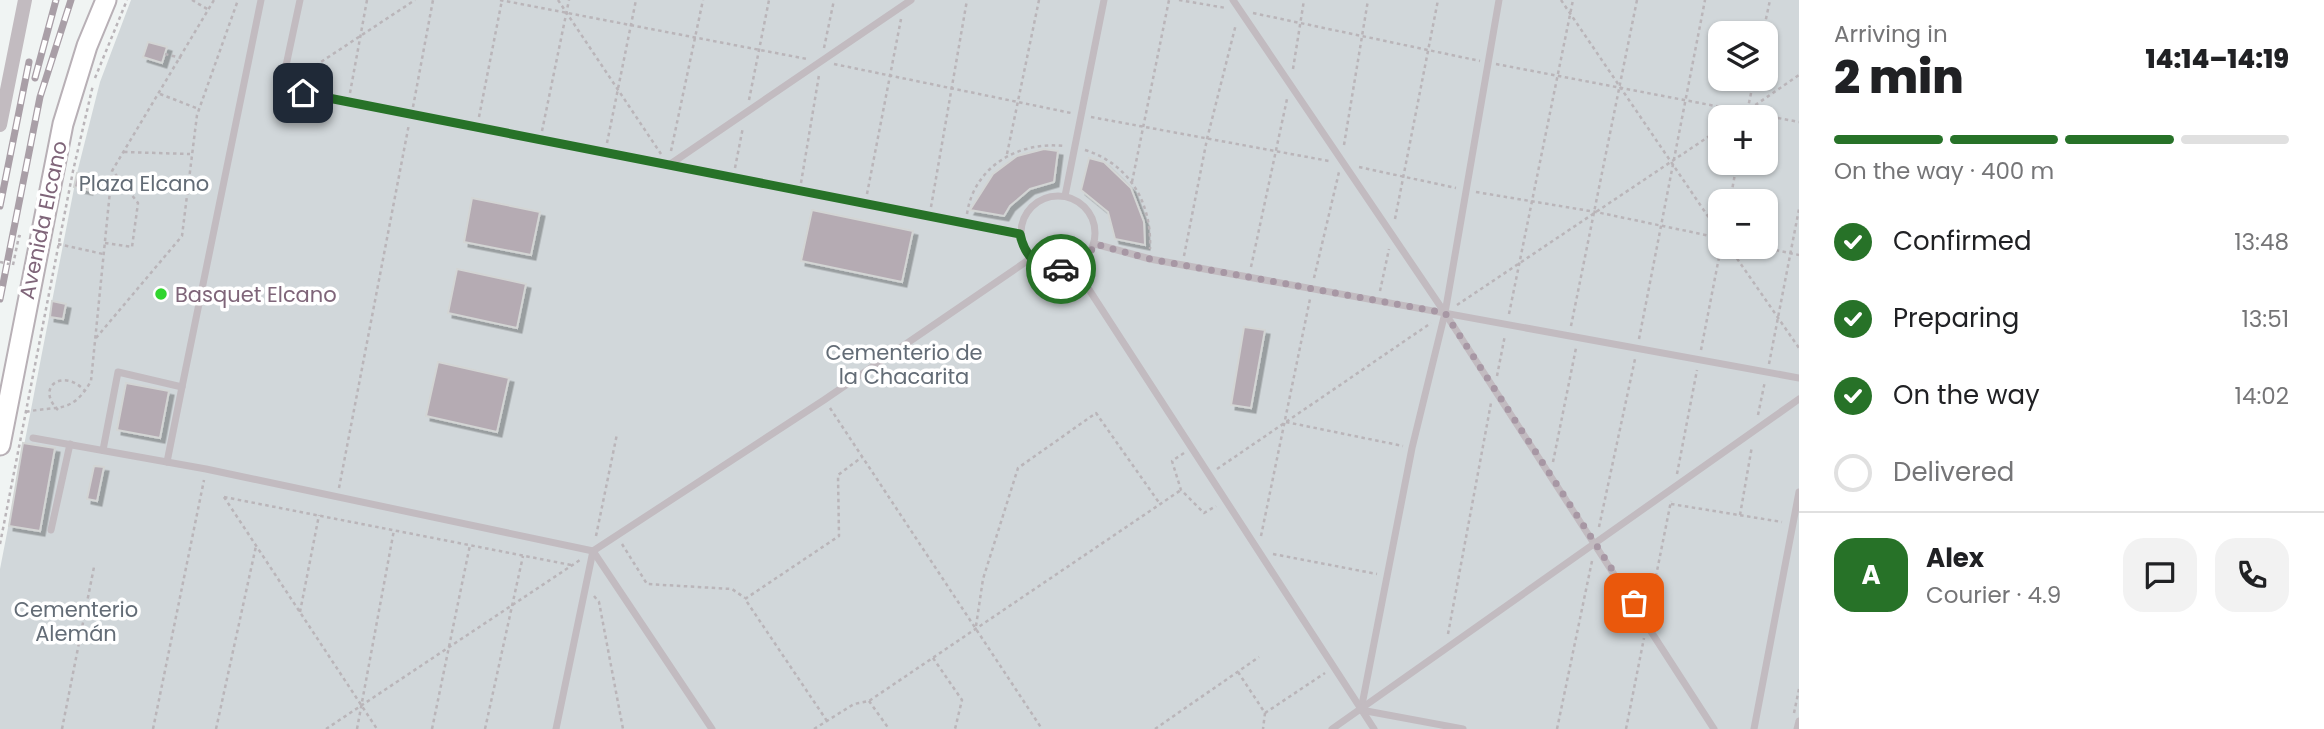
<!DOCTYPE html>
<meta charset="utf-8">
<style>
:root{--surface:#fff;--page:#f2f2f2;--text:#202124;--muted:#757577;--line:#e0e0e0;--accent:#277228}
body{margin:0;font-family:Poppins,sans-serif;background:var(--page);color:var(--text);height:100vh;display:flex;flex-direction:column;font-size:26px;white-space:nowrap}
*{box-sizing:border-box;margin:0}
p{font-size:23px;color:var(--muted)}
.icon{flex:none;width:38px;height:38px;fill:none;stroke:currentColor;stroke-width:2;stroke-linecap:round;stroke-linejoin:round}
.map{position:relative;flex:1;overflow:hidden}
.panel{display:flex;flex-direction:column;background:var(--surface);width:525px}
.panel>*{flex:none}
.buttons{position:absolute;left:1708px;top:21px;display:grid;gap:14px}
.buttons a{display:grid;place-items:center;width:70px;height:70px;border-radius:14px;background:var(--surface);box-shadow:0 2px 5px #0004;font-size:35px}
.pin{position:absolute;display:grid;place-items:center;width:60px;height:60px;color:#fff;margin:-30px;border-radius:14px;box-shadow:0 4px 10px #0006}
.courier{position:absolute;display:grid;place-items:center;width:70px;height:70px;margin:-35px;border:5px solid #277228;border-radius:50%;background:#fff;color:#222;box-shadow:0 2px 9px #0007}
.summary em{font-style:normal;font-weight:800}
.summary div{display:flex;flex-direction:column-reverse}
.summary{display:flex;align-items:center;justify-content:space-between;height:119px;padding:0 35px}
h1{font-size:46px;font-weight:800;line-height:52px}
.bar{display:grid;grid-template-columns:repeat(4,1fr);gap:10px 7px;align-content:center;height:84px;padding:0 35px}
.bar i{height:9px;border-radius:5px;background:var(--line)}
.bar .current{background:var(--accent)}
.bar p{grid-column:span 4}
.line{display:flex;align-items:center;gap:18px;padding:0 35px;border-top:2px solid var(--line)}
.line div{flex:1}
.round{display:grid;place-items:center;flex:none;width:74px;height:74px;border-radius:21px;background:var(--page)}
ol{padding:0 35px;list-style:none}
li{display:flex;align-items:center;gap:21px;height:77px}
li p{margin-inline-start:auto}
li .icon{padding:7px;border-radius:50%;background:var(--accent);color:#fff;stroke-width:4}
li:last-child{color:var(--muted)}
li i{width:38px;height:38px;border:4px solid var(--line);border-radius:50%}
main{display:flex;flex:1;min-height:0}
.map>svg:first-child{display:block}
.green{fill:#d1d7da;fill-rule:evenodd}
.building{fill:#b5abb3;stroke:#d3d5d4;stroke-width:2;filter:url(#shadow)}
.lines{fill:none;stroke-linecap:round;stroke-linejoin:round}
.secondary-casing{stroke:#b8b0b6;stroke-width:23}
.path{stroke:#bab5b9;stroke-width:2.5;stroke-dasharray:3.5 3.5;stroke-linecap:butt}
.lane{stroke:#c2bbc0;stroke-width:7}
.street{stroke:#c2bbc0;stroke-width:14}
.secondary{stroke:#fff;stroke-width:19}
.rail-casing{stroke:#a99fa7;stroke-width:7}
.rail{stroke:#fff;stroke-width:4.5;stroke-dasharray:13;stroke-linecap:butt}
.path-bridge{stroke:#bab5b9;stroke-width:2.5;stroke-dasharray:3.5 3.5;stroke-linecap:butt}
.done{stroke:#a797a4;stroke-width:7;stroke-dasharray:0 12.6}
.route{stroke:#277228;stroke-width:9}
.poi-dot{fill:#30d52e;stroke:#fff;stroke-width:2.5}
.labels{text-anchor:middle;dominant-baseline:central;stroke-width:7;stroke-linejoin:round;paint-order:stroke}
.park-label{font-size:21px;fill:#636c76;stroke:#fff}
.street-label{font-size:21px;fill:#7f6579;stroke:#fff}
.poi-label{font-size:21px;fill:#7f6579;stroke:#fff;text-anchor:start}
</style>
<main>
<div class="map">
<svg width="1799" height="729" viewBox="0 0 1799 729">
<defs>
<filter id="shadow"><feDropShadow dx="4.5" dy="4.5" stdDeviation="0" flood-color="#0004"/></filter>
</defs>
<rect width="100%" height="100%" fill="#f0f4f3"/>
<path class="green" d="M131,0h1668v729h-1799v-160l77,-396 23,-91zM1720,33h46v46h-46zM1720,117h46v46h-46zM1720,201h46v46h-46z"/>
<g class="building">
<polygon points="148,42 167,47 162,63 143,57"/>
<polygon points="1044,149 1058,151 1054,182 1030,189 1010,206 1004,216 970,210 993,174 1017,156"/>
<polygon points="1089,158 1104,162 1131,188 1144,222 1145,245 1115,239 1108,212 1081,190"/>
<polygon points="77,173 91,176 88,190 74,187"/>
<polygon points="472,198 540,212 531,255 464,242"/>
<polygon points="812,210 913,231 902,282 801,261"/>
<polygon points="457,269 526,284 517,328 448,313"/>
<polygon points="52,301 66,304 63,319 50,317"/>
<polygon points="1244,327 1265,330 1251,408 1231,405"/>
<polygon points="438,362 509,378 497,432 426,416"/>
<polygon points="126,383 169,391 160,438 117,430"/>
<polygon points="23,443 55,448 40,531 9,526"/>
<polygon points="94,466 104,467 97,501 87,499"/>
</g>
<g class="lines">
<defs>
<polyline id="secondary" points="0,445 63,124 87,46 106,0"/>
</defs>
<use href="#secondary" class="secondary-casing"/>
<g class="path">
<polyline points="192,0 209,10"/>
<polyline points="500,0 807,59"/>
<polyline points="558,0 661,154"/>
<polyline points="1179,0 1226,8"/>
<polyline points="1561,0 1720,234"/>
<polyline points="1253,13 1480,61"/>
<polyline points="1763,33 1770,0"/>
<polyline points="824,48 834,0"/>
<polyline points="165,54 181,58"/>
<polyline points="834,64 1071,113"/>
<polyline points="1496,64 1799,122"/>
<polyline points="1293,69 1304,0"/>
<polyline points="95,78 127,0"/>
<polyline points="292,81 415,0"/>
<polyline points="350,93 367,0"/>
<polyline points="160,94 199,109"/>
<polyline points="749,100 769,0"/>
<polyline points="413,107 433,0"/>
<polyline points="479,117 502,0"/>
<polyline points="1091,117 1329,161"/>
<polyline points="1738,117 1799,75"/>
<polyline points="1746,117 1754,79"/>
<polyline points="542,131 569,0"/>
<polyline points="607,143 636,0"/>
<polyline points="1344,145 1368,0"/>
<path d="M1085,150c44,14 67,52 65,99"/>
<polyline points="671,151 703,0"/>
<polyline points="124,152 190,154"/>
<polyline points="1007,154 1039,0"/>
<polyline points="1359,167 1456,188"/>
<polyline points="735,168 743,127"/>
<polyline points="1132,182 1169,0"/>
<polyline points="801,183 819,75"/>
<polyline points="1476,192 1596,212 1720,238"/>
<polyline points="867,194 901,19"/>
<polyline points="1730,201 1737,163"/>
<polyline points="931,207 967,0"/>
<path d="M967,214c7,-48 52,-73 97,-68"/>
<polyline points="1395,219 1438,0"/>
<polyline points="105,243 132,247 138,203 113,171"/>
<polyline points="58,244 103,254"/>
<polyline points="1729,247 1799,348"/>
<polyline points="1762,247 1799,255"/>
<polyline points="1184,256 1207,139 1236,24"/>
<polyline points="13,265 19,236 24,237"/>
<polyline points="1251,267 1287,99"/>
<polyline points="1314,278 1339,172"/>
<polyline points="1380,291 1389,249"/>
<polyline points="1457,305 1720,129"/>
<polyline points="1509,314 1573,0"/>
<polyline points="1571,326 1637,0"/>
<polyline points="96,338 182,236 197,115 238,0"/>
<polyline points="1639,339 1705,0"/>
<polyline points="1701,350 1721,247"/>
<polyline points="1769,364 1799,209"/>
<polyline points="1497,376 1505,335"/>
<polyline points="830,408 1042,729"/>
<path d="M58,410c-23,-23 5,-42 26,-20"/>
<path d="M26,412c31,-7 46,3 65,-31l21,-210 102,-171"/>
<polyline points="1758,415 1765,381"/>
<polyline points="1286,422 1403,446"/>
<polyline points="1184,453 1172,461 1181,490 1204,513 1216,506"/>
<polyline points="1553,462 1576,348"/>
<polyline points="1217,469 1431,323"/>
<polyline points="1677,474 1697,370"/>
<polyline points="339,488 409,124"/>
<polyline points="224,497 571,565"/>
<polyline points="224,497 377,729"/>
<polyline points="1671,504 1782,522"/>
<polyline points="1740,515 1752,446"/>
<polyline points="1599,527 1635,359"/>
<polyline points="596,536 617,434"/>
<polyline points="1261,536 1310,299"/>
<polyline points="0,544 73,171 93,85"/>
<polyline points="622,544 647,584 732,589 745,598"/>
<polyline points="1273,554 1377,574"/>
<polyline points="594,596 599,602 623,729"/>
<polyline points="1649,611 1671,501"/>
<polyline points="300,612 319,515"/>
<polyline points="976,626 983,579 1018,468 1096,413 1160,504"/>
<polyline points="1448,634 1491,403"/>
<polyline points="933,658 962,700 955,729"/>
<polyline points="1238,672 1265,713 1263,729"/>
<polyline points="869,701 889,729"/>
<polyline points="1265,713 1325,673"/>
<polyline points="1794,713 1799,689"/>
<polyline points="827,721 745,599 839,536 838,475 862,457"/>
<polyline points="62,729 94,567"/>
<polyline points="153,729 204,480"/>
<polyline points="216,729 256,546"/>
<polyline points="326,729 580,560"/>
<polyline points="357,729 394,530"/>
<polyline points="432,729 470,545"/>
<polyline points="485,729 523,556"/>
<polyline points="814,729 854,704 869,701 1181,490"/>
<polyline points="1155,729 1259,657"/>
<polyline points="1557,729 1592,561"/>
<polyline points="1626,729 1644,638"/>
</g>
<g class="lane">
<polyline points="300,0 281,89 1020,234"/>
<polyline points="1233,0 1445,313 1714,729"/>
<polyline points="669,165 911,0"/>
<circle cx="1058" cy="233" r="37"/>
<polyline points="1065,196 1104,0"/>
<polyline points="1095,244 1150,259 1799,378"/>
<polyline points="1075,268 1374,729"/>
<polyline points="33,438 206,469 593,551 712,729"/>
<polyline points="103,450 118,372 182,387 261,0"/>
<polyline points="167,462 182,387"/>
<polyline points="51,530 70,444"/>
<polyline points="1361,710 1412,448 1445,313 1499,0"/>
<polyline points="1361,710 1463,729"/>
<polyline points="556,729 593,551 824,400 1030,259"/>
<polyline points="1332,729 1799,399"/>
<polyline points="1754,729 1799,492"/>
<polyline points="1797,729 1799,721"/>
</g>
<polyline class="street" points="0,125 25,0"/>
<use href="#secondary" class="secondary"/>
<defs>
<g id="rail">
<polyline points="35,78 56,0"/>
<polyline points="0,206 29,62"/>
<polyline points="0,299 40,97 71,0"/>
</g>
</defs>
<use href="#rail" class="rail-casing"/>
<use href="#rail" class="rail"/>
<polyline class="path-bridge" points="0,262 13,265"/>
</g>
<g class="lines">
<path class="done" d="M1061,269c18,-2 25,-9 34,-25l55,15 295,54 189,290"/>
<path class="route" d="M303,93l717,141c4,20 18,38 41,35"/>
</g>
<circle class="poi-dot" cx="161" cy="294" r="7"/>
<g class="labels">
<g class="park-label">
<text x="144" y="183">Plaza Elcano</text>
<text x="904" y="352">Cementerio de<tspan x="904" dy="24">la Chacarita</tspan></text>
<text x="76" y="609">Cementerio<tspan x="76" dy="24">Alemán</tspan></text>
</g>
<g class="street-label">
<text transform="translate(43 220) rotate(-78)">Avenida Elcano</text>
</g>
<g class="poi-label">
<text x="175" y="294">Basquet Elcano</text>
</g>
</g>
</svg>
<div class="buttons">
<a><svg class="icon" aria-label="layers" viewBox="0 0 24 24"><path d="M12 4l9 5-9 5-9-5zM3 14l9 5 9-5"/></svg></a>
<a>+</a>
<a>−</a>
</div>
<div class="pin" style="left:1634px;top:603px;background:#ea580c"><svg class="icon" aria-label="bag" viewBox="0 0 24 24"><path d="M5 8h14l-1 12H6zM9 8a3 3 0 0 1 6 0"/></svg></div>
<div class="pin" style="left:303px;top:93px;background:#1f2937"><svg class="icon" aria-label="home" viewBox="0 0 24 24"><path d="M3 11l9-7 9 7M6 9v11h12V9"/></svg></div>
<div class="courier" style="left:1061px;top:269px"><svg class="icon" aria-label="car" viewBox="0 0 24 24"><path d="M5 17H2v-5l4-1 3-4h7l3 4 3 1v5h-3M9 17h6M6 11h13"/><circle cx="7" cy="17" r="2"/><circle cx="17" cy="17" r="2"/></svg></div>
</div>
<section class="panel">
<div class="summary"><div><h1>2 min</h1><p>Arriving in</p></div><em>14:14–14:19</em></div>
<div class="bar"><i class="current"></i><i class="current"></i><i class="current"></i><i></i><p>On the way · 400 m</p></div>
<ol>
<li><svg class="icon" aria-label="check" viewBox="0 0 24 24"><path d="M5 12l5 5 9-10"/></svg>Confirmed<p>13:48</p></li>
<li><svg class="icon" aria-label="check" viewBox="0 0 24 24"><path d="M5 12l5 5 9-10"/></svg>Preparing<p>13:51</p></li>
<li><svg class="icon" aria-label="check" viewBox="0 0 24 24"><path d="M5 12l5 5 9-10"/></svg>On the way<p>14:02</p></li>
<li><i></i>Delivered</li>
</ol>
<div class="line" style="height:126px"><b class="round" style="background:var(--accent);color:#fff">A</b><div><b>Alex</b><p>Courier · 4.9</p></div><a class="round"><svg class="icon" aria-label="chat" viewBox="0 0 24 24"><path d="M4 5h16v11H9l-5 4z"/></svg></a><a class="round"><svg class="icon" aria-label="phone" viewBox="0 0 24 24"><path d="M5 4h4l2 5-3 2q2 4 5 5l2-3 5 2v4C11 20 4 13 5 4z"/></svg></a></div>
</section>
</main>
